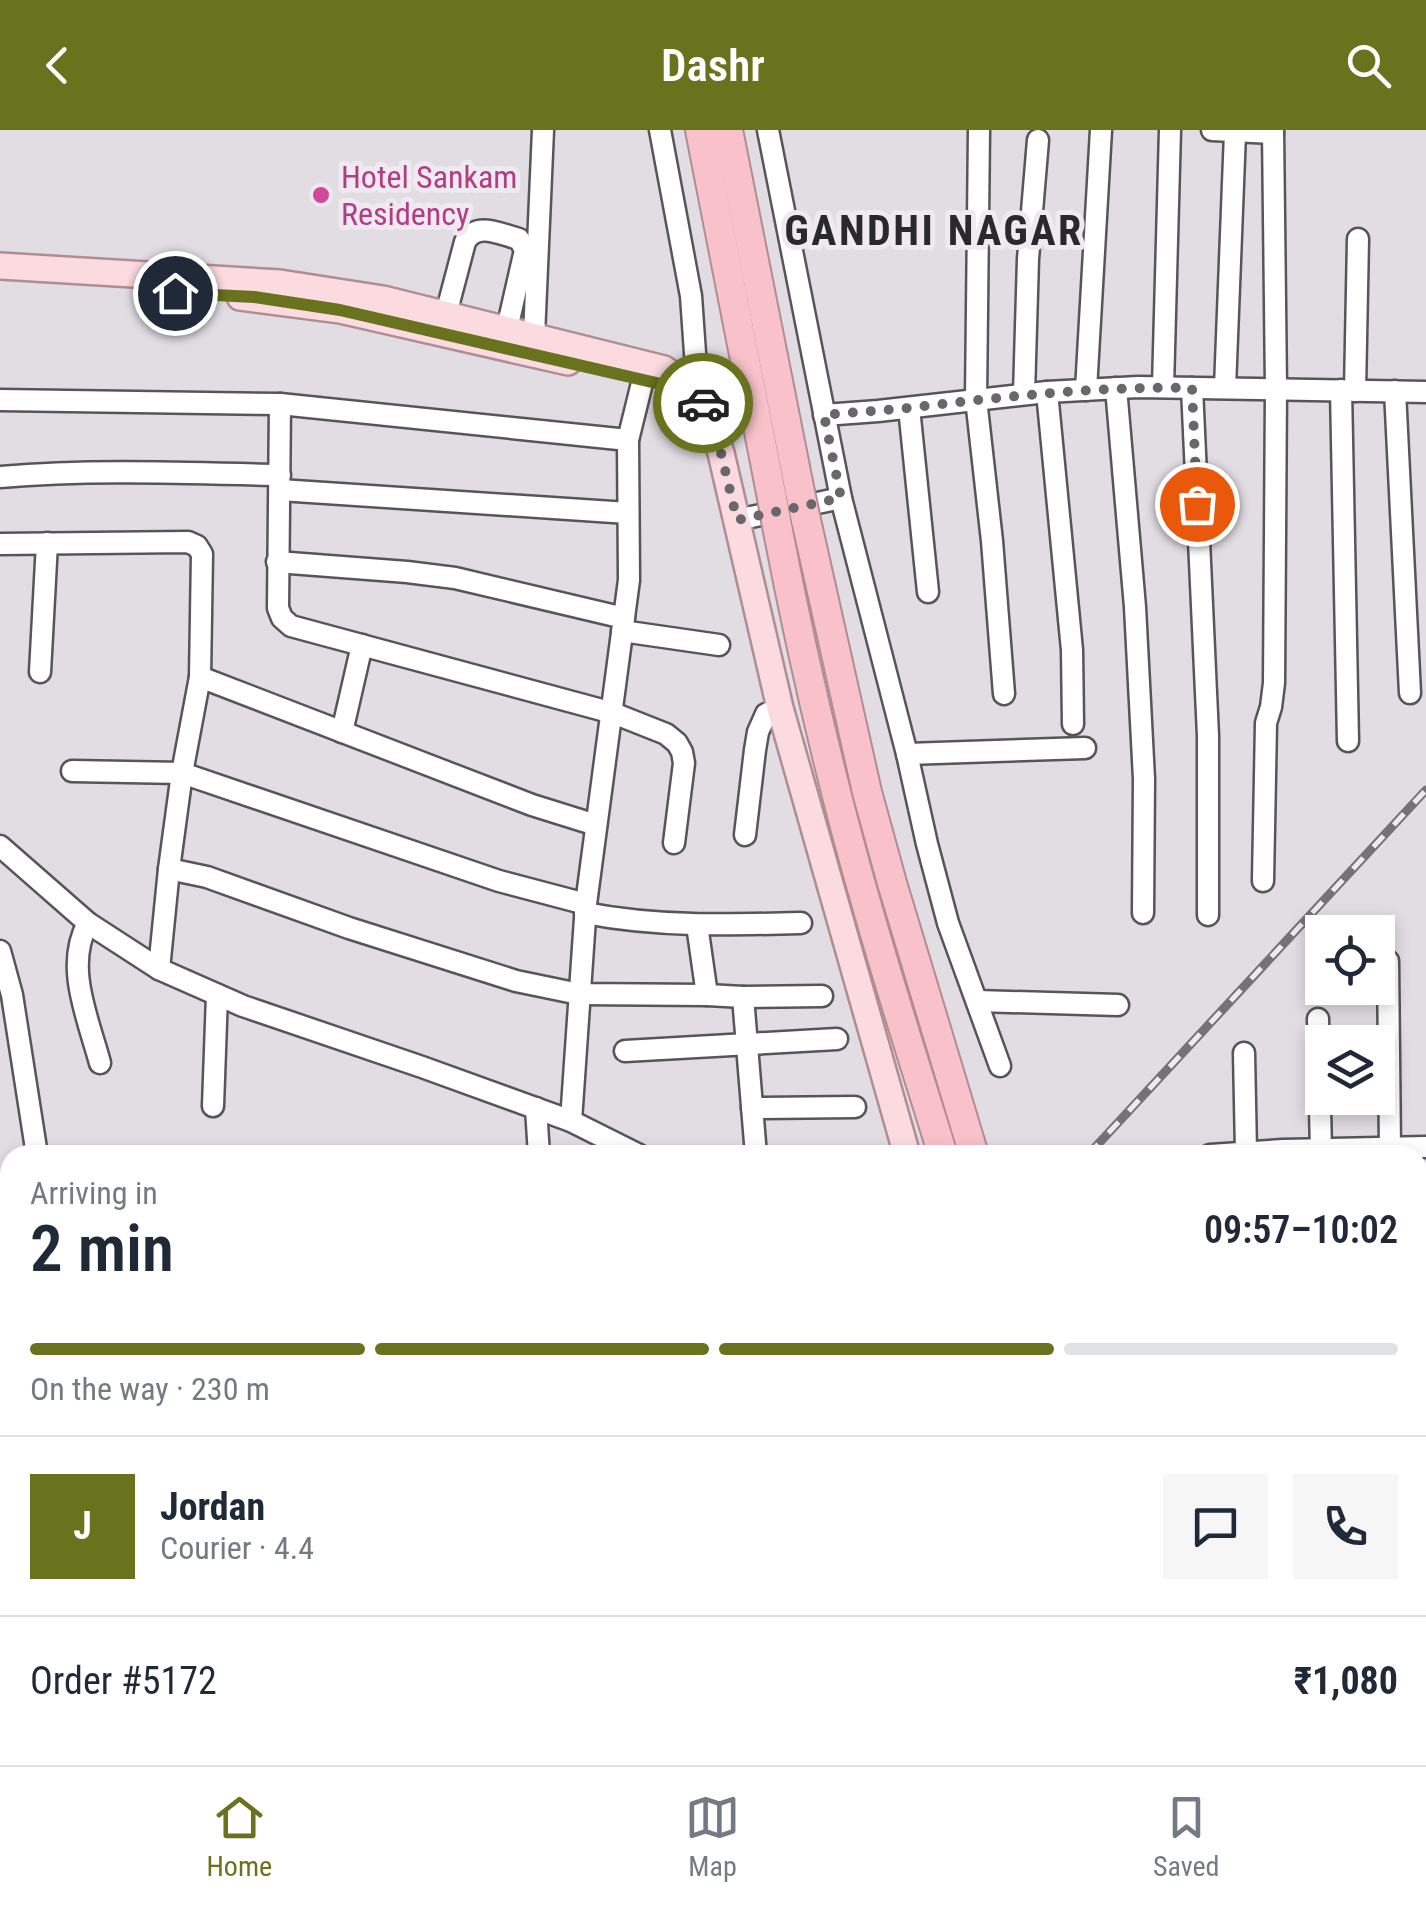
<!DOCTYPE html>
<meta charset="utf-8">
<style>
:root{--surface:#fff;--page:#f6f6f7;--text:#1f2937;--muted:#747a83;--line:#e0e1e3;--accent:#69721c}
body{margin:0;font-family:"Roboto Condensed",sans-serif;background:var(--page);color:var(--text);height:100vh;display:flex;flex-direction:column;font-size:38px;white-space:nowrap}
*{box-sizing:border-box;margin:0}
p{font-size:32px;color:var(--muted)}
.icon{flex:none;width:55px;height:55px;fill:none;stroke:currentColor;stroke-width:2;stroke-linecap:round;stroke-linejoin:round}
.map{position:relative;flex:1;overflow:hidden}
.panel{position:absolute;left:0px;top:1015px;width:1428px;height:620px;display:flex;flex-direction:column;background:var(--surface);border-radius:30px 30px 0 0;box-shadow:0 5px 15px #0003}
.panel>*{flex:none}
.fabs{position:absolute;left:1305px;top:785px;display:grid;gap:20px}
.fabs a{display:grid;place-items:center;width:90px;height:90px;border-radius:0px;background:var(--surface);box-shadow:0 5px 15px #0003;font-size:50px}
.pin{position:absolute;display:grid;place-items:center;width:85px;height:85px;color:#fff;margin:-42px;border:5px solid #fff;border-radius:50%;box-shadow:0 2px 10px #0007}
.courier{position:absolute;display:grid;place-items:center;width:100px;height:100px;margin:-50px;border:8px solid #69721c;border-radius:50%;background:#fff;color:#222;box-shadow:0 2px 12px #0007}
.overview em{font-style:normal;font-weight:600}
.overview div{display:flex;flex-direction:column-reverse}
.overview{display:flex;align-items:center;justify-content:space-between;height:170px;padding:0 30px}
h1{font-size:65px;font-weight:600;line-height:75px}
.bar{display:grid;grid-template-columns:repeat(4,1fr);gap:15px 10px;align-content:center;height:120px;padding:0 30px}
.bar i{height:12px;border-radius:8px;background:var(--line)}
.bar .on{background:var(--accent)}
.bar p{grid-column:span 4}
.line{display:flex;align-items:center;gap:25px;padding:0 30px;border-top:2px solid var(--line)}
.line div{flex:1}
.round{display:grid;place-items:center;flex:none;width:105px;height:105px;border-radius:0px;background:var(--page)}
header{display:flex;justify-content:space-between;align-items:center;height:130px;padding:0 30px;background:var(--accent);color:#fff;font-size:45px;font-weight:600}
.dock{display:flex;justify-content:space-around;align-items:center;height:140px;border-top:2px solid var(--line);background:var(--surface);font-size:28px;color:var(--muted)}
.dock a{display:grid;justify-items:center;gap:5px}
.dock .on{color:var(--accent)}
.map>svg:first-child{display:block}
.water{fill:#6f889b}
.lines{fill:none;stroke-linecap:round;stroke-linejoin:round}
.minor-casing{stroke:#58555a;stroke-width:25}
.major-casing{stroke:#b08c93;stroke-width:30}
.highway-casing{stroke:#b08c93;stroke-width:32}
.minor{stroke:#fff;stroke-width:20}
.major{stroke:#fbdae0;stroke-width:25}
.highway{stroke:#f9c2cb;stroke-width:28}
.rail-casing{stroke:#747275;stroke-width:9}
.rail{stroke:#eeeaf0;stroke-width:5;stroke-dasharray:15;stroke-linecap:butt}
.highway-bridge-casing{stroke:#b08c93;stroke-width:32;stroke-linecap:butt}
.highway-bridge{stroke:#f9c2cb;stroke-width:28}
.done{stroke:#69676b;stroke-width:10;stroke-dasharray:0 18}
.route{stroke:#69721c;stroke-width:12}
.hotel-dot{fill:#d1479c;stroke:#eeeaf0;stroke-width:4}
.labels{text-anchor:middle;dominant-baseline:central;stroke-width:10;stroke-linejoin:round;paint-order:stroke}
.hotel-label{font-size:32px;fill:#b23c85;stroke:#eeeaf0;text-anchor:start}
.district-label{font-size:42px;font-weight:bold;letter-spacing:2.5px;fill:#29282a;stroke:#eeeaf0}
</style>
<header><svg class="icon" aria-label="back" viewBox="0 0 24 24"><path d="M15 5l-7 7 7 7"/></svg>Dashr<svg class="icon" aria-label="search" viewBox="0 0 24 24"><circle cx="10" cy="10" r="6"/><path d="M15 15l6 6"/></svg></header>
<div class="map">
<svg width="1426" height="1635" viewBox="0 0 1426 1635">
<rect width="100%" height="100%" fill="#e1dde3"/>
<g class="water">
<polygon points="0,1116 10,1162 10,1527 0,1492"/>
<polygon points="30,1625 116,1625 117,1635 29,1635"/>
</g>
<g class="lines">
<defs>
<g id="minor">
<polyline points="660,0 691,166 698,266"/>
<polyline points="768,0 841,368 907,624 927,714 948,793 1000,936"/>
<polyline points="979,0 976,269 992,411 1004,564"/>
<polyline points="1212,0 1273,3"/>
<path d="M446,184l19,-72c11,-21 35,-8 54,-3l6,11 -18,79"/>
<polyline points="534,206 543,0"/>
<polyline points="1163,257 1170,0"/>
<polyline points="1116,258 1135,477 1144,649 1143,783"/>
<polyline points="1192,258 1208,606 1208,785"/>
<polyline points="1225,258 1235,3"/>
<polyline points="1086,260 1101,0"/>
<polyline points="1341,260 1348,611"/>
<polyline points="1355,261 1358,109"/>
<polyline points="1395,261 1410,563"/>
<polyline points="1047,262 1072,520 1073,594"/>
<polyline points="1024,264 1028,129 1038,10"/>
<polyline points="0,270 280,274 628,310"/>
<polyline points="280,274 278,478 282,488 291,496 613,583 666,604 677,613 682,622 684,633 674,713"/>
<polyline points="909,278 928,462"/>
<polyline points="824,285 878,281 1047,262 1138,257 1426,262"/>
<path d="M0,347c93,-8 187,-4 280,-2"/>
<polyline points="280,360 628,383"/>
<polyline points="737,390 841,368"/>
<polyline points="0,414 188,412 197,416 202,424 200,547 182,643 169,739 159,839"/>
<polyline points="277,432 407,442 455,448 624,488"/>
<polyline points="622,501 719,515"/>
<polyline points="40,542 47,413"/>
<polyline points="200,547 532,675 596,695"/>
<polyline points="342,602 362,515"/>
<polyline points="907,624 1085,618"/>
<polyline points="72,641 182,643 499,751 586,774"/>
<polyline points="745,705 755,620 758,602 766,584 780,578"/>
<polyline points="0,716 88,793 159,839 243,876 422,937 571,991 639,1025"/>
<polyline points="169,739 207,747 349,798 516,851 579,864 707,865 743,867 822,866"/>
<polyline points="1263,751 1266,593 1271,577 1274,553 1276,259 1273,0"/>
<path d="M585,783c72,14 143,12 216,10"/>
<path d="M88,793c-24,43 0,95 12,140"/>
<polyline points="697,795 707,865"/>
<polyline points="0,821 12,865 37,1025"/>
<polyline points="1388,831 1390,1019"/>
<polyline points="743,867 756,1025"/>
<polyline points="977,871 1118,875"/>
<polyline points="1318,889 1321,1021"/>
<polyline points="625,921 837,909"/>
<polyline points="1244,923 1246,1022"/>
<polyline points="213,976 217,865"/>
<polyline points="536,978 539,1025"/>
<polyline points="752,978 855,977"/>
<polyline points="571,991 586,774 629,450 628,310 643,249"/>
<polyline points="1210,1025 1283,1020 1426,1017"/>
<polyline points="1418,1297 1426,1297"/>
<polyline points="1418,1438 1426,1437"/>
<polyline points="134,1625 135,1635"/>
<polyline points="189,1625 190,1635"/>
<polyline points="712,1635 720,1625"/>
<polyline points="1279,1635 1279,1625"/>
</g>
<g id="major">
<polyline points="0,136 280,153 383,169 664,239 690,257 698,266 710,290 721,323 780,578 907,1025"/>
<polyline points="240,167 340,180 568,232"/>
<polyline points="1418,1603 1426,1573"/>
<polyline points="1096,1625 1100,1635"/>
<polyline points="1409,1635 1412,1625"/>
</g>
<g id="highway">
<polyline points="700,0 772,368"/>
<polyline points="728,0 800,362"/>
<polyline points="806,390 867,662 892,753 974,1025"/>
<path d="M777,396c25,130 55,260 92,387 23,81 49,161 74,242"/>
<polyline points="1150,1625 1154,1635"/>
<polyline points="1180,1625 1184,1635"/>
</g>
</defs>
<use href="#minor" class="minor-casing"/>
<use href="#major" class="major-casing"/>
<use href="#highway" class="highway-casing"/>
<use href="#minor" class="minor"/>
<use href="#major" class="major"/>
<use href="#highway" class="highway"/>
<defs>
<g id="rail">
<polyline points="1088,1025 1426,660"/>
<polyline points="522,1635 532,1625"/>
</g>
</defs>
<use href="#rail" class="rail-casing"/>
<use href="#rail" class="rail"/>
<defs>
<g id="highway-bridge">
<polyline points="800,362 806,390"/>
<polyline points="772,368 777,396"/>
</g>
</defs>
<use href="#highway-bridge" class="highway-bridge-casing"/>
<use href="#highway-bridge" class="highway-bridge"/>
</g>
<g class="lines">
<path class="done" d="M703,273l18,50 16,67 104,-22 -17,-83c28,-3 56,-4 84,-7 95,-11 189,-22 284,-20l5,116"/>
<polyline class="route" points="175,163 254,167 340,180 665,255 690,257 703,273"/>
</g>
<circle class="hotel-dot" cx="321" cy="65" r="10"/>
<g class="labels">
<g class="hotel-label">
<text x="341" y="47">Hotel Sankam<tspan x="341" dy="37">Residency</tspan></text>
</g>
<g class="district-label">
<text x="934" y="100">GANDHI NAGAR</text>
</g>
</g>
</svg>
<div class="fabs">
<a><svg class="icon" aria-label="locate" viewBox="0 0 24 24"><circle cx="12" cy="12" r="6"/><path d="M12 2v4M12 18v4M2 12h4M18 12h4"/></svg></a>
<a><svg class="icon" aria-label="layers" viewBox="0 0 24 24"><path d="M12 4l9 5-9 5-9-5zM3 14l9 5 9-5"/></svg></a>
</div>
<div class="pin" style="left:1197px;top:374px;background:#ea580c"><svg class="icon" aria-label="bag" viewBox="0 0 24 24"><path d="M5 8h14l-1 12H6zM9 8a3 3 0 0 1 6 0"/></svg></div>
<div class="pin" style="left:175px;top:163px;background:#1f2937"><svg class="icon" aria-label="home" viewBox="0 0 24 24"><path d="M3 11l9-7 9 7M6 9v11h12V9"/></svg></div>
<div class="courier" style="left:703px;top:273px"><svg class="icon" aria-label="car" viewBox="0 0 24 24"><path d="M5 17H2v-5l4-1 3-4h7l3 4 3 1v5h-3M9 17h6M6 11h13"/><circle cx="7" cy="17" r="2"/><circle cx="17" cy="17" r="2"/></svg></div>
<section class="panel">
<div class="overview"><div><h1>2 min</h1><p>Arriving in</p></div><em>09:57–10:02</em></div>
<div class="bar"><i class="on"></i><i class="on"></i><i class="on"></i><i></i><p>On the way · 230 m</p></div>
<div class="line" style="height:180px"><b class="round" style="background:var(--accent);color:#fff">J</b><div><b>Jordan</b><p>Courier · 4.4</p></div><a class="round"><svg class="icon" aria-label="chat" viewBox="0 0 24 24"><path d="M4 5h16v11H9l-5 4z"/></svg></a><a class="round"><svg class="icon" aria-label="phone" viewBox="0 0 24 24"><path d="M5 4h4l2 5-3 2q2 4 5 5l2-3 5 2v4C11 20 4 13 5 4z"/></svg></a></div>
<div class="line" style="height:130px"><div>Order #5172</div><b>₹1,080</b></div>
</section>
</div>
<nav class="dock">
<a class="on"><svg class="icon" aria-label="home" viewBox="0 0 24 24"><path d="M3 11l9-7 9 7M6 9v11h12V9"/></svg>Home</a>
<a><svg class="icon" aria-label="map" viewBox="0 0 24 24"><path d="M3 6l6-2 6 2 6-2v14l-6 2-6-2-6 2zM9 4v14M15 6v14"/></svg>Map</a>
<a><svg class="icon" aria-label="saved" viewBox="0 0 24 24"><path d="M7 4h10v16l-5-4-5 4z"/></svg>Saved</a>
</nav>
